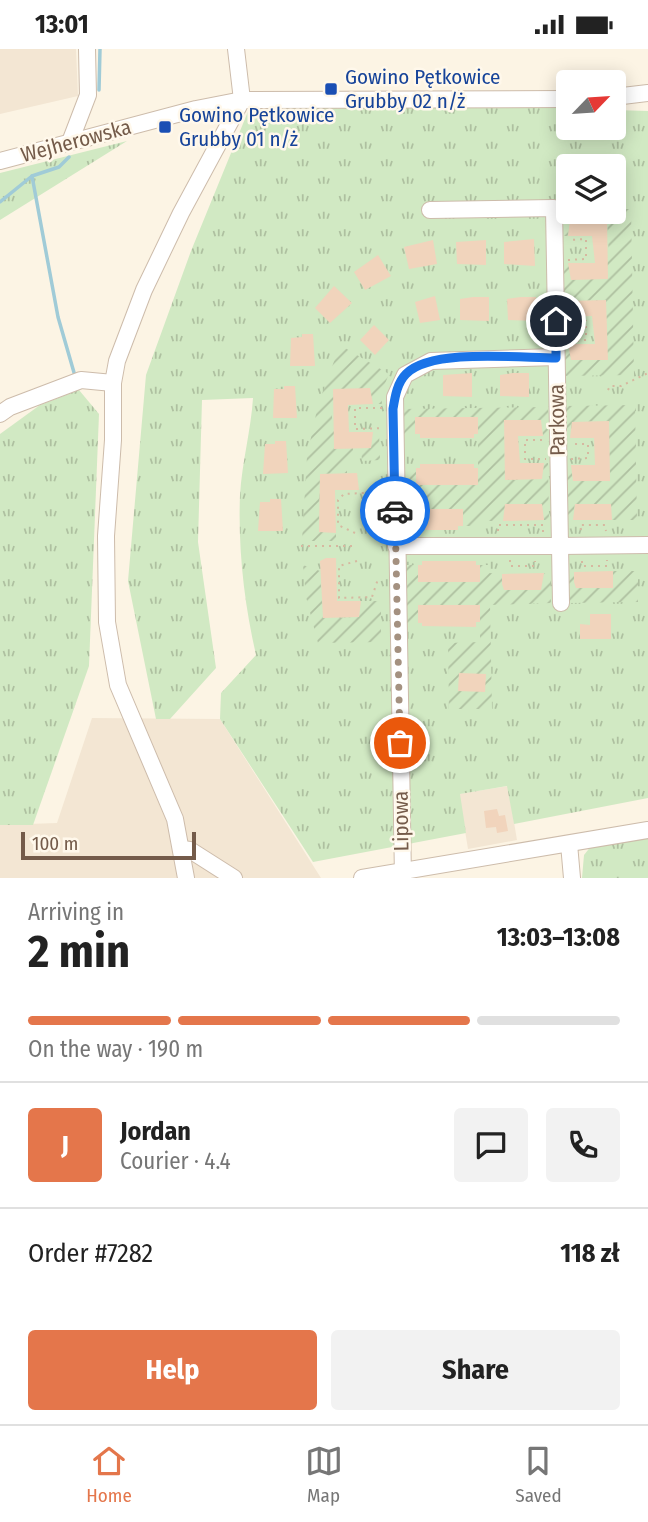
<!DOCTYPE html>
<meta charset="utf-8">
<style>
:root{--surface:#fff;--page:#f2f2f2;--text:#222;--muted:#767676;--line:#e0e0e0;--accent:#e4764b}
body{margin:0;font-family:"Fira Sans Condensed",sans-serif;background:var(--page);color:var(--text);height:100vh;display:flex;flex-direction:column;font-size:26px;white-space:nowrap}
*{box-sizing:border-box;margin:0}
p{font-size:23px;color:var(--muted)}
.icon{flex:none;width:38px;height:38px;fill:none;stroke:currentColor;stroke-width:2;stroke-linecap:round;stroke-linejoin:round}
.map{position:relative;height:829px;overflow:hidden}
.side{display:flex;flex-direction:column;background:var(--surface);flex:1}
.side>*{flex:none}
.needle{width:46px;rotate:65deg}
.controls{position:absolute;left:556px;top:21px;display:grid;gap:14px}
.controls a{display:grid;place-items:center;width:70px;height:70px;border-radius:7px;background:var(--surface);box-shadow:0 4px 18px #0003;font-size:35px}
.scale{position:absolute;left:21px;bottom:18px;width:175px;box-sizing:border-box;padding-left:7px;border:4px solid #745b4a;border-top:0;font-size:19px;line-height:24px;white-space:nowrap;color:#745b4a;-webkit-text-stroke:5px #fff8eb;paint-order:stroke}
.pin{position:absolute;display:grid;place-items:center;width:60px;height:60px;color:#fff;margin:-30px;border:4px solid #fff;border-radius:50%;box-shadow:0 2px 7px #0007}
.courier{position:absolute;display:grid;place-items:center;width:70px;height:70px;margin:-35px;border:5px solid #1a73e8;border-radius:50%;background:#fff;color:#222;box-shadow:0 2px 9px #0007}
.headline em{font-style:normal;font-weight:700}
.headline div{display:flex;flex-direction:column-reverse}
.headline{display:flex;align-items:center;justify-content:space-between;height:119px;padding:0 28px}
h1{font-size:46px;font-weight:700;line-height:52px}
.bar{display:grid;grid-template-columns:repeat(4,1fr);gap:10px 7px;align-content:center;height:84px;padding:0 28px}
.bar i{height:9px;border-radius:5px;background:var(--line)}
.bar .active{background:var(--accent)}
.bar p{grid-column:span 4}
.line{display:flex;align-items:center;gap:18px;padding:0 28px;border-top:2px solid var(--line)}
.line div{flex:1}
.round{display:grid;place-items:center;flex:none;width:74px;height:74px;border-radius:7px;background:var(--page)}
.cta{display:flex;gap:14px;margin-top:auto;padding:14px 28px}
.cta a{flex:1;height:80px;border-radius:7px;background:var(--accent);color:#fff;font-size:28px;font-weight:700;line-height:80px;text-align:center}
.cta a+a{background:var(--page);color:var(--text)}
.status{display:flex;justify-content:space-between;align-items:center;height:49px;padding:0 35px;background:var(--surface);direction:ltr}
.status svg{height:19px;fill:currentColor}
.tab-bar{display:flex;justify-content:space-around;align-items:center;height:98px;border-top:2px solid var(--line);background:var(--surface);font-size:19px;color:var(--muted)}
.tab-bar a{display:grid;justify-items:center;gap:4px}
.tab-bar .active{color:var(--accent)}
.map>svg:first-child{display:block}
.residential{fill:#f3e6d3}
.grass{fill:url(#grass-tufts);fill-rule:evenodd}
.garden{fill:url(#garden-furrows)}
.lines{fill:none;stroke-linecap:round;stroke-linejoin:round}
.stream{stroke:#a0cbd7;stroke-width:3.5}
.building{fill:#f1d4bc}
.minor-casing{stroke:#cdbcab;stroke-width:18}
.path{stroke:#d6b8a0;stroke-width:2;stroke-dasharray:2 5;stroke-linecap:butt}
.minor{stroke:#fff;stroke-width:16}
.done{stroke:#a49180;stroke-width:7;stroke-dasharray:0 12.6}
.route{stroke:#1a73e8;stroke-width:9}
.transit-dot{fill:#1a4fb4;stroke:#fff8eb;stroke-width:2.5}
.labels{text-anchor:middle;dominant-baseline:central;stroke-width:5;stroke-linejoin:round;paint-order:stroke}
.transit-label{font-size:21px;fill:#164399;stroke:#fff8eb;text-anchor:start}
.street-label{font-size:21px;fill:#745b4a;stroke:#fff8eb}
</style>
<div class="status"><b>13:01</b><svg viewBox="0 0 49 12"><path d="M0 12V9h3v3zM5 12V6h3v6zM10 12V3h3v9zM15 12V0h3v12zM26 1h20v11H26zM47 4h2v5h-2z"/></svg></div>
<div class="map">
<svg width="648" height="829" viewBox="0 0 648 829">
<defs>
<pattern id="grass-tufts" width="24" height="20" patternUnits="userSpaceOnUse" patternTransform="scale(1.75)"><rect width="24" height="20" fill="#d1e9c3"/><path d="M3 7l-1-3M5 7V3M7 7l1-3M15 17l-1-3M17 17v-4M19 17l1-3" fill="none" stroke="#aec0a0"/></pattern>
<pattern id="garden-furrows" width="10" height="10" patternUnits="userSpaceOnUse" patternTransform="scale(1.75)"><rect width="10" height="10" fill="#d1e9c3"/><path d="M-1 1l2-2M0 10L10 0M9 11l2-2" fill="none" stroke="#aec0a0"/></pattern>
</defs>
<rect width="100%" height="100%" fill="#fcf4e4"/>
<g class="residential">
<polygon points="0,0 76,0 78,47 0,65"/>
<polygon points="92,669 220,670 321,829 0,829 0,776 57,774"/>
<polygon points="508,737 517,791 468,800 459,745"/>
</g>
<g class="grass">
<path d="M387,56l182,3v20h45v-18l34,1v687l-134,26 -7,-38 -47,8 6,39 -153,29 -93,-143 1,-26 35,-38c-12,-53 -18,-106 -16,-160 2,-33 11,-65 13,-97l-51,2 -4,142 18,126 -46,51h-14l-28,-138 18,-206 45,-124 58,-142zM569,117h45v46h-45z"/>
<polygon points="127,92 0,171 0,124"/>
<polygon points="79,341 99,365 89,617 33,776 0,776 0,385 40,356"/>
<polygon points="648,788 648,829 582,829 584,806 592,796"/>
</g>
<g class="garden">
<polygon points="614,160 631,160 634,326 564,327 564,295 568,295 571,311 607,311 606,251 570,252 568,268 563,268 563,215 568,214 571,225 609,209 607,170 570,171 568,187 563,187 563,161"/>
<polygon points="340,296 389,325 381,344 382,355 373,355 370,345 332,361 332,379 353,399 353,412 347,412 347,424 320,425 319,482 336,484 336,492 302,492 307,407 318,356"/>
<polygon points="635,356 637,471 612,471 611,455 575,455 573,466 567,466 566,416 571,416 573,432 610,432 608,372 572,373 570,389 565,389 565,357"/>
<polygon points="548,358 548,387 543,387 540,371 504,371 505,431 542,430 544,414 548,414 549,471 544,471 544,461 505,461 503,472 475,472 474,477 463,477 462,460 421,460 421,477 404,477 403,419 416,419 416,436 478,435 478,368 416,368 415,385 402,385 401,360"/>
<polygon points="373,383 379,383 380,411 362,412 361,399 371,399"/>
<polygon points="303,516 320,522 323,569 359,568 361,552 381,552 381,593 318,594 306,548"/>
<polygon points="404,516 418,516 418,533 480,533 480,516 489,516 489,524 502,525 502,534 541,535 544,524 550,524 551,554 490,556 492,660 449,660 448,594 480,593 480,557 418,556 418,574 405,574"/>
<polygon points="568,522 574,523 576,533 613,522 638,522 638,553 569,554"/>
</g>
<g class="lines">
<g class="stream">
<polyline points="99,41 100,0"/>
<polyline points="32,127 58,268 75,327"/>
<polyline points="0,153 32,127 59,118 69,108"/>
</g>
</g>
<g class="building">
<polygon points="607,170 608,230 571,231 568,214 595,214 592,187 568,187 570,171"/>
<polygon points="534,190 535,217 504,215 504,193"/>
<polygon points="433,191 437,215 409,220 404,198"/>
<polygon points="486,191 486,216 457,215 456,193"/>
<polygon points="378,206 391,227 365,241 354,223"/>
<polygon points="334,237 352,254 330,274 315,259"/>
<polygon points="435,247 440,271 420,274 415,253"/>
<polygon points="473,248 489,248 489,272 460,271 460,250"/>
<polygon points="521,248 536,248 537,272 508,271 507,250"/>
<polygon points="606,251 608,311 571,311 568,295 595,295 592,267 568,268 569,252"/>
<polygon points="374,276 389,291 375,306 360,291"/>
<polygon points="302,285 313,285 315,317 290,317 291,289 302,288"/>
<polygon points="472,324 472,348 443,347 443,326"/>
<polygon points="513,324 529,324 529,348 500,347 500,326"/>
<polygon points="284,337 295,337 297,369 273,369 274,340 284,340"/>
<polygon points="370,339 373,355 348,356 349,383 373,383 371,399 334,400 333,340"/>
<polygon points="415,368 478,368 478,385 474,385 474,389 420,389 420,385 415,385"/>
<polygon points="504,371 541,371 543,387 518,387 520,414 544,414 542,430 505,431"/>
<polygon points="609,372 610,432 573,432 571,416 595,416 594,389 570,389 572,373"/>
<polygon points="275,392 286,392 288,424 263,425 265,395 275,395"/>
<polygon points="420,415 474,415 474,419 478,419 478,436 416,436 416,419 420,419"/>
<polygon points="357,424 359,441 335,441 336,484 319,483 320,425"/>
<polygon points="270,450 281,450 283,482 258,482 260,453 270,453"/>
<polygon points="505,455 542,455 544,471 503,472"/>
<polygon points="575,455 611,455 612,471 573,471"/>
<polygon points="421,460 463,460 463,477 458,477 458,481 425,481 425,477 421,477"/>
<polygon points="326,509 336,509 337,552 361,552 359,568 323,569 320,512"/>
<polygon points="422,512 476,512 476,516 480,516 480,533 418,533 418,516 422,516"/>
<polygon points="613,522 613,539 576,539 574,533 574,523"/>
<polygon points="544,524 541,541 504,541 502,535 502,525"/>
<polygon points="418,556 480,556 480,573 476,573 476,578 422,577 422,574 418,574"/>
<polygon points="590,565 611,565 611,590 580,590 580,575 590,576"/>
<polygon points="459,624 486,625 485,643 458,642"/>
<polygon points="497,760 499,767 505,766 508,782 497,784 496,778 486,779 484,762"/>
</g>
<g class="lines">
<defs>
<g id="minor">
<polyline points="614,48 648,44"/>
<polyline points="70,93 88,46 87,0"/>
<polyline points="0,112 196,60 242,51 569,50"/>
<polyline points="430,161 554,159 560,497 648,496"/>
<polyline points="0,365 10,358 81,331 113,334"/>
<polyline points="396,497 560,497 561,554"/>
<polyline points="569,795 572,829"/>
<polyline points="182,800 190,801 234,829"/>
<polyline points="186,829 175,770 118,636 107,573 106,487 113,391 113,334 117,312 144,241 181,164 242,51 236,0"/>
<polyline points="362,829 648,781"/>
<polyline points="403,829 395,348 405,326 431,312 556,308"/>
</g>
</defs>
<use href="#minor" class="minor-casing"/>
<g class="path">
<polyline points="568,211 586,210 586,190 570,191"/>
<polyline points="570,292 586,291 586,272 571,272"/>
<polyline points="608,341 610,337 621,337 648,324"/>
<polyline points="382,359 355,359 355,380 383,379"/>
<polyline points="542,391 525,391 525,410 546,410"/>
<polyline points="571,410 588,409 588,395 573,395"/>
<polyline points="581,481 580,476 605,476 606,482"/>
<polyline points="498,482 498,476 543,476 543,483"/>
<polyline points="355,484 338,476 338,451 344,445 364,444 374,466"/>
<polyline points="301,497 353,497"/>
<polyline points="510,511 510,517 535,517 535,512"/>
<polyline points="357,512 339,517 339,549 372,548 378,530"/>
<polyline points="582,512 582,517 607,517 607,511"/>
</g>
<use href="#minor" class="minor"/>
</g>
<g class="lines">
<polyline class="done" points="395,462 400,694"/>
<path class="route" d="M395,462l-2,-102c2,-12 4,-26 13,-35 25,-26 114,-16 150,-16v-37"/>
</g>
<g class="transit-dot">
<rect x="324" y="33" width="14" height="14" rx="3.5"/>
<rect x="158" y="71" width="14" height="14" rx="3.5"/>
</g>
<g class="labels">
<g class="transit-label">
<text x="345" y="28">Gowino Pętkowice<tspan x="345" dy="24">Grubby 02 n/ż</tspan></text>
<text x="179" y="66">Gowino Pętkowice<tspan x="179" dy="24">Grubby 01 n/ż</tspan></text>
</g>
<g class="street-label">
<text transform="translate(76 92) rotate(-15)">Wejherowska</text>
<text transform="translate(557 371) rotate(-91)">Parkowa</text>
<text transform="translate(401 772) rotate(-91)">Lipowa</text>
</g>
</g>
</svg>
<div class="controls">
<a><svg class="needle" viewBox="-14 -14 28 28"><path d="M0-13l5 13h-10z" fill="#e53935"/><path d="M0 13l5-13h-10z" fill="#767676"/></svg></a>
<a><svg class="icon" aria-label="layers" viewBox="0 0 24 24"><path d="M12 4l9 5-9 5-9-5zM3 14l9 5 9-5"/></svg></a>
</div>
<div class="scale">100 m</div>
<div class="pin" style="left:400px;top:694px;background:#ea580c"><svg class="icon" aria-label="bag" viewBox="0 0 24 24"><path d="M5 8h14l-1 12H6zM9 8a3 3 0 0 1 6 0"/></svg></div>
<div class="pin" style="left:556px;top:272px;background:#1f2937"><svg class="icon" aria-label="home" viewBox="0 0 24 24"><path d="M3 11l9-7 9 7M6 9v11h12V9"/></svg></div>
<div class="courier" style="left:395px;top:462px"><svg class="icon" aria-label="car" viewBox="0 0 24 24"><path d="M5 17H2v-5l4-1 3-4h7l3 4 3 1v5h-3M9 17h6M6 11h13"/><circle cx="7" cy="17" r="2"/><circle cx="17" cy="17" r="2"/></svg></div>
</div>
<section class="side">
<div class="headline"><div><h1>2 min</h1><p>Arriving in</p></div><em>13:03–13:08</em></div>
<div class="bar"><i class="active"></i><i class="active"></i><i class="active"></i><i></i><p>On the way · 190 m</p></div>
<div class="line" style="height:126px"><b class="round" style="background:var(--accent);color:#fff">J</b><div><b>Jordan</b><p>Courier · 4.4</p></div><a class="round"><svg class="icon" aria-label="chat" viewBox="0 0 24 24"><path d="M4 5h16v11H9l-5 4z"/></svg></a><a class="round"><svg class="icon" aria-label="phone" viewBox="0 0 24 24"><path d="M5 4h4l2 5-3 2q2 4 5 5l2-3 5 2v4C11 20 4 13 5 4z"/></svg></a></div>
<div class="line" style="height:91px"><div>Order #7282</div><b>118 zł</b></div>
<div class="cta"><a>Help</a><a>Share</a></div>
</section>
<nav class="tab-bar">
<a class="active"><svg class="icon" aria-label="home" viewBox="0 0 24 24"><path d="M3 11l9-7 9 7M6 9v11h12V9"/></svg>Home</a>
<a><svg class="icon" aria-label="map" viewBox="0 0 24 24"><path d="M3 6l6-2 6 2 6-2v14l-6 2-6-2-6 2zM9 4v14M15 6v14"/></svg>Map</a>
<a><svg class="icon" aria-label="saved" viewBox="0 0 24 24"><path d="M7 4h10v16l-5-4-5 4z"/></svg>Saved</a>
</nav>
